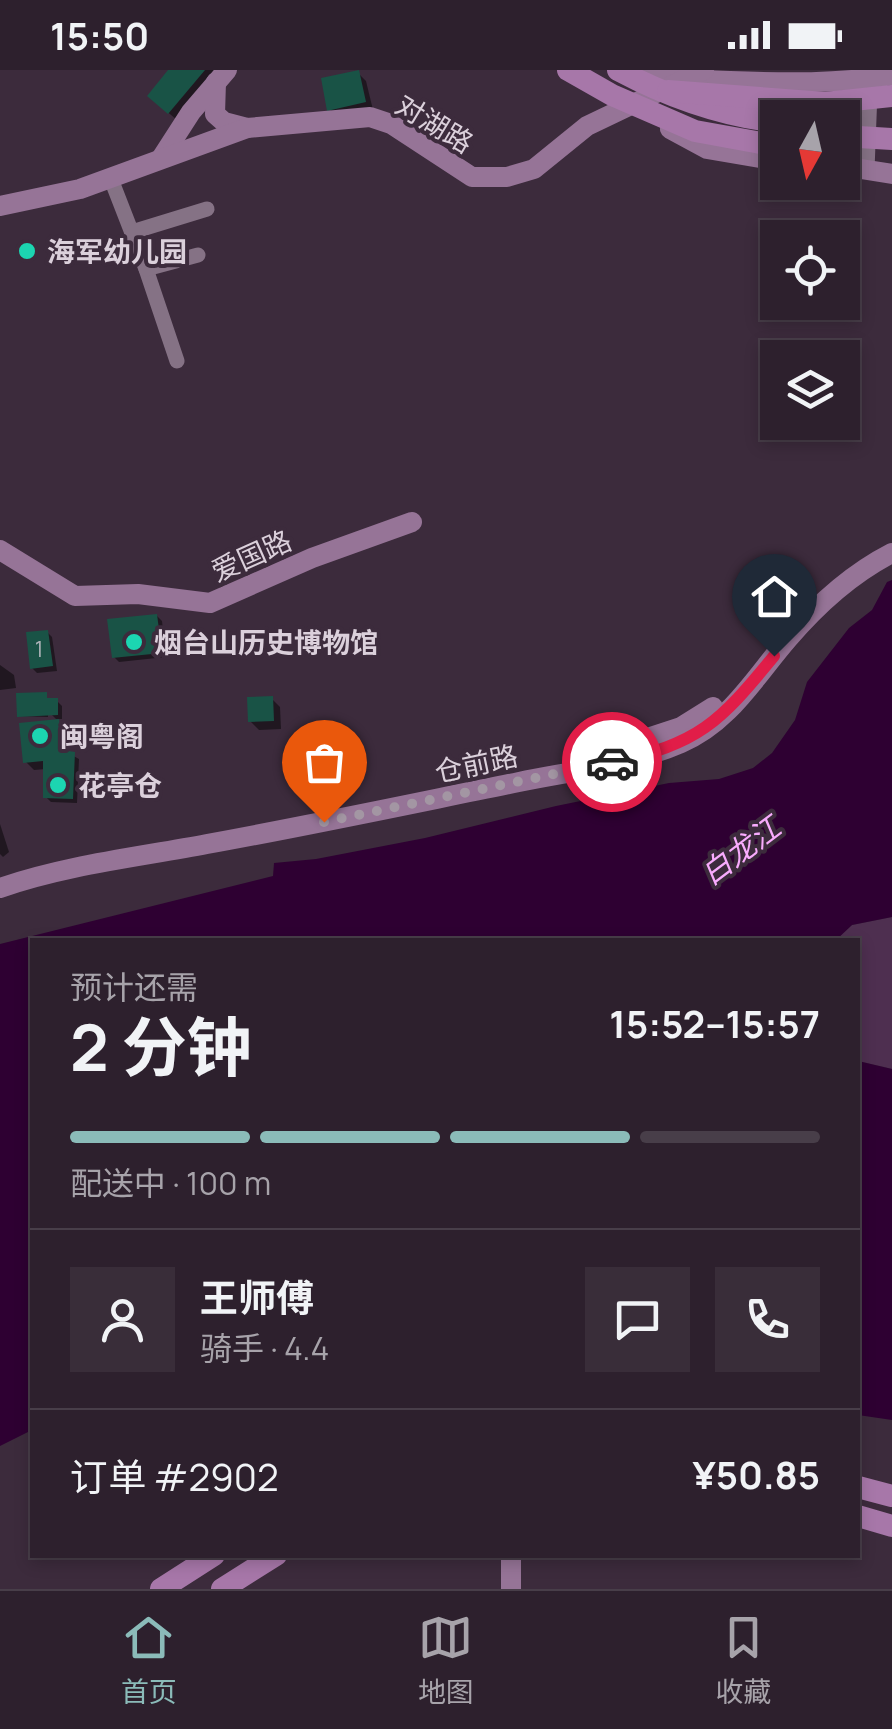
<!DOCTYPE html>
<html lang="zh">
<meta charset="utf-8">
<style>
:root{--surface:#2d202d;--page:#392d39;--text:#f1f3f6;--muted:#a7a3aa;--line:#483e49;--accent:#8bbbb9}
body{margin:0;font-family:Manrope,"Noto Sans SC",sans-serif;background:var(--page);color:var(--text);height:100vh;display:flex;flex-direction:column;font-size:38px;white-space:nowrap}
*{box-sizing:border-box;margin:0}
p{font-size:32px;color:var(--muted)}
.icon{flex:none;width:55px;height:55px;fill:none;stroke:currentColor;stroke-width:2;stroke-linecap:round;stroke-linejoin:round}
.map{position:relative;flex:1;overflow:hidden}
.sheet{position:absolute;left:30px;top:868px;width:830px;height:620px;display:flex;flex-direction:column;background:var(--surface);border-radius:0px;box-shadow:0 5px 15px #0003,0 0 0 2px var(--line)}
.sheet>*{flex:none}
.needle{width:65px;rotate:188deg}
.buttons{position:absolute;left:760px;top:30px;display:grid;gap:20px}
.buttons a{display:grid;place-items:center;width:100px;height:100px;border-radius:0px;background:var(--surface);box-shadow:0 5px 15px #0003,0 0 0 2px var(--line);font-size:50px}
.pin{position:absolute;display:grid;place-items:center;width:85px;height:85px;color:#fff;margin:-102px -42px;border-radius:50% 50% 50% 0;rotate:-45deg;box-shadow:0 0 10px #0007}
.pin .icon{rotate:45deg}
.courier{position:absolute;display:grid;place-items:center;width:100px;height:100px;margin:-50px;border:8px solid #e11d48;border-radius:50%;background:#fff;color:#222;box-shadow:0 2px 12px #0007}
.headline em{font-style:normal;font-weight:700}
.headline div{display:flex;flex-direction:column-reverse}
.headline{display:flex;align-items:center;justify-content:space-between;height:170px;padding:0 40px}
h1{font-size:65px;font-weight:700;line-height:75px}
.bar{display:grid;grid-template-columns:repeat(4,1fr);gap:15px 10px;align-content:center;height:120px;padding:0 40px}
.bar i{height:12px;border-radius:8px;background:var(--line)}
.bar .current{background:var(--accent)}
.bar p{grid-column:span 4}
.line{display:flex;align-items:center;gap:25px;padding:0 40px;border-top:2px solid var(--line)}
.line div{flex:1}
.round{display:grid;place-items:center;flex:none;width:105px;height:105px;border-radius:0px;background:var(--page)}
.status{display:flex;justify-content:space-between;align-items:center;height:70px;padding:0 50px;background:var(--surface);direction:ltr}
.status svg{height:28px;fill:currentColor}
.tab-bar{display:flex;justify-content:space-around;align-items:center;height:140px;border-top:2px solid var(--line);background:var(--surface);font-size:28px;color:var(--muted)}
.tab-bar a{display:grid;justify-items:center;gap:5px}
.tab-bar .current{color:var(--accent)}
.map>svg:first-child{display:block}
.green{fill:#4e2f50}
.water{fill:#2e0032}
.shadow{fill:#0007}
.building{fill:#195346}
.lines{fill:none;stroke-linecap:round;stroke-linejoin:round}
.street{stroke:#857285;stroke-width:15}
.secondary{stroke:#967497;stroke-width:20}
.primary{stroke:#a777a9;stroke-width:22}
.done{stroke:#a396a3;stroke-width:10;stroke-dasharray:0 18}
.route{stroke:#e11d48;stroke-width:12}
.poi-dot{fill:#1cd5b1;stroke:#3c2b3c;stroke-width:4}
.labels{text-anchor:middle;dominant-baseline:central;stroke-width:8;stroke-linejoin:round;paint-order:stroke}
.number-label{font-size:22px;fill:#aab1b6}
.street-label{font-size:28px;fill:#dbd0db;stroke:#3c2b3c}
.poi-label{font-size:28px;font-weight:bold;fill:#dbd0db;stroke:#3c2b3c;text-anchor:start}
.water-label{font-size:30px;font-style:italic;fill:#f8abfd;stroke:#3c2b3c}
</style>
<div class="status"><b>15:50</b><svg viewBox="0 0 49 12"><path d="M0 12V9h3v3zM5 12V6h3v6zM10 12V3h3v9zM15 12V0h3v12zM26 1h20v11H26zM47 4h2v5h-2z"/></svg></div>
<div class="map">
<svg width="892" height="1519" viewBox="0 0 892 1519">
<rect width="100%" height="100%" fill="#3c2b3c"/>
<polygon class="green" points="892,847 892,999 858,991 858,870 836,870 852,855"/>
<g class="water">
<polygon points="892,510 892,847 852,855 836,870 32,870 32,1360 0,1376 0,874 273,806 274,793 316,789 425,768 556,736 669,713 719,709 753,698 772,683 795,650 807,612 849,558 872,540 887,512"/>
<polygon points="858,991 892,999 892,1350 858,1345"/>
</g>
<g class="shadow">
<polygon points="172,0 220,0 177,50 158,34"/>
<polygon points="358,3 366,11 373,40 338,48 330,39"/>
<polygon points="157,546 162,551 166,587 119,592 114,587"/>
<polygon points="47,562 52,567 57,601 37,603 32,598"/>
<polygon points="0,595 14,605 16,618 0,620"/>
<polygon points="46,625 48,631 57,631 62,636 62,649 56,649 48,641 48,647 19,646"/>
<polygon points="272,629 280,637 281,659 259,660 250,651"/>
<polygon points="58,652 66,660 68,683 79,689 77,733 51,732 46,727 46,699 34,700 26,692"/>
<polygon points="0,754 9,782 3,787 0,784"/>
</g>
<g class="building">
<polygon points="168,0 205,0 168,44 147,26"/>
<polygon points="359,0 366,32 327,41 321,8"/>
<polygon points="157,544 162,583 112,588 107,549"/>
<polygon points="48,560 53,596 30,599 26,562"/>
<polygon points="47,622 47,628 58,628 58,645 17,647 16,623"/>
<polygon points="273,626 274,651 248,652 247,627"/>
<polygon points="59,649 62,680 75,682 73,729 43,728 43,691 23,693 19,653"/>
</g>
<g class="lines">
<g class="street">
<polyline points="867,100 870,22"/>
<polyline points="111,109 146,199 177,291"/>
<polyline points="132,162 207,139"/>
<polyline points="146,199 198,185"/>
</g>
<g class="secondary">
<path d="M638,0c29,9 61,10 92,11 55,2 108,3 162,-6"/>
<polyline points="216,12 215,44 224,52 247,58"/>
<polyline points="670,59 707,79 778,91"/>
<polyline points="162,87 191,42 227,0"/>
<polyline points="842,96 892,104"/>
<polyline points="0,136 80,119 247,58 370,47 391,54 472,107 507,107 534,99 587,56 704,0"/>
<polyline points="0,480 75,526 138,524 210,533 312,488 412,452"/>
<polyline points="617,678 681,657 713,637"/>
<path d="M0,818c66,-23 139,-31 207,-44 105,-19 208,-41 312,-62 53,-11 112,-17 162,-39 48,-20 74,-66 107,-104 30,-35 63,-65 104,-86"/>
<polyline points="511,1485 511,1519"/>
</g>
<g class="primary">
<polyline points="568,0 612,25 695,61 778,76"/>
<path d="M618,0c49,26 105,46 160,52"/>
<polyline points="668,21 825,33 892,26"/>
<polyline points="842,66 892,69"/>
<polyline points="858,1417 892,1426"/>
<polyline points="858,1446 892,1456"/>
<polyline points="161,1519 214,1485"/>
<polyline points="222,1519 276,1485"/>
</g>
</g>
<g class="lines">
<polyline class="done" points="324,752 612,692"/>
<path class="route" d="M612,692c87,-18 107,-39 162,-106"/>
</g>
<g class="poi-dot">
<circle cx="27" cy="181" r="10"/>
<circle cx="134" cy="572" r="10"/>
<circle cx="40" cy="666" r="10"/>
<circle cx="58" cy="715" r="10"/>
</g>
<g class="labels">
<g class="number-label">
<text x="39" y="579">1</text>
</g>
<g class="street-label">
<text transform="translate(435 53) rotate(31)">对湖路</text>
<text transform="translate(251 485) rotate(-24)">爱国路</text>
<text transform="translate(476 693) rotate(-12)">仓前路</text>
</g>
<g class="poi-label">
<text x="47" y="181">海军幼儿园</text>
<text x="154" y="572">烟台山历史博物馆</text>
<text x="60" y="666">闽粤阁</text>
<text x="78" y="715">花亭仓</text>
</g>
<g class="water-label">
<text transform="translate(740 780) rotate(-37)">白龙江</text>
</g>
</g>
</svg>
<div class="buttons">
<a><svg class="needle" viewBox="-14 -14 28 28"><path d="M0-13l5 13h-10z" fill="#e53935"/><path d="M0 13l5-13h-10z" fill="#a7a3aa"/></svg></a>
<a><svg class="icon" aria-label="locate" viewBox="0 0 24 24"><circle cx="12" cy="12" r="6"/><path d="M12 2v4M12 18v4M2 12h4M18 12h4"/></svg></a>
<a><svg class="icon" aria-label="layers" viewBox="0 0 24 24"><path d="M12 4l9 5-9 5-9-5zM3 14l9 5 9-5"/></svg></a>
</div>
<div class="pin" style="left:324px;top:752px;background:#ea580c"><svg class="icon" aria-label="bag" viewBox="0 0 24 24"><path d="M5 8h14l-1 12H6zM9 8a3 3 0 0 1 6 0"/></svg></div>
<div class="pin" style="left:774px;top:586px;background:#1f2937"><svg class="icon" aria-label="home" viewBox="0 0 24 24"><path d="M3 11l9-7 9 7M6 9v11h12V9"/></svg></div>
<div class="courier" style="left:612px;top:692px"><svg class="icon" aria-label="car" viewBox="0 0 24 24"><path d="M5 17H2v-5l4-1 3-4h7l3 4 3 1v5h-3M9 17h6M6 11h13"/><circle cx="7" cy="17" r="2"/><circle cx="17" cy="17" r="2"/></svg></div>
<section class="sheet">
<div class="headline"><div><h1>2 分钟</h1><p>预计还需</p></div><em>15:52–15:57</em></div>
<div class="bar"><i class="current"></i><i class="current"></i><i class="current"></i><i></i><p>配送中 · 100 m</p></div>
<div class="line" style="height:180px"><a class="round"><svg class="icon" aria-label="person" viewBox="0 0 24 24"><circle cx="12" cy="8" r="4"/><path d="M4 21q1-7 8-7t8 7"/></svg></a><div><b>王师傅</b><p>骑手 · 4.4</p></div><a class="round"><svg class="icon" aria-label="chat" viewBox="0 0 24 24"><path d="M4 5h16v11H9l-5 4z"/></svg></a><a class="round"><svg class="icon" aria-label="phone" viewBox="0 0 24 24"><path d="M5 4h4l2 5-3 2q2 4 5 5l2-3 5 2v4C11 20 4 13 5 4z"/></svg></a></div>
<div class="line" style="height:130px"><div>订单 #2902</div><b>¥50.85</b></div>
</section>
</div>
<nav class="tab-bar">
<a class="current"><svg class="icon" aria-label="home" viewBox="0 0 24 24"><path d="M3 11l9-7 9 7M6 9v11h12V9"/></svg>首页</a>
<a><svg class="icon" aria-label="map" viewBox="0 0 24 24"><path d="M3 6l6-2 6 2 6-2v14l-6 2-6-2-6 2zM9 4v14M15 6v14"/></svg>地图</a>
<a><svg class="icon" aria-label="saved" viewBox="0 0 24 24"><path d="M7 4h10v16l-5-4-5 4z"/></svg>收藏</a>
</nav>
